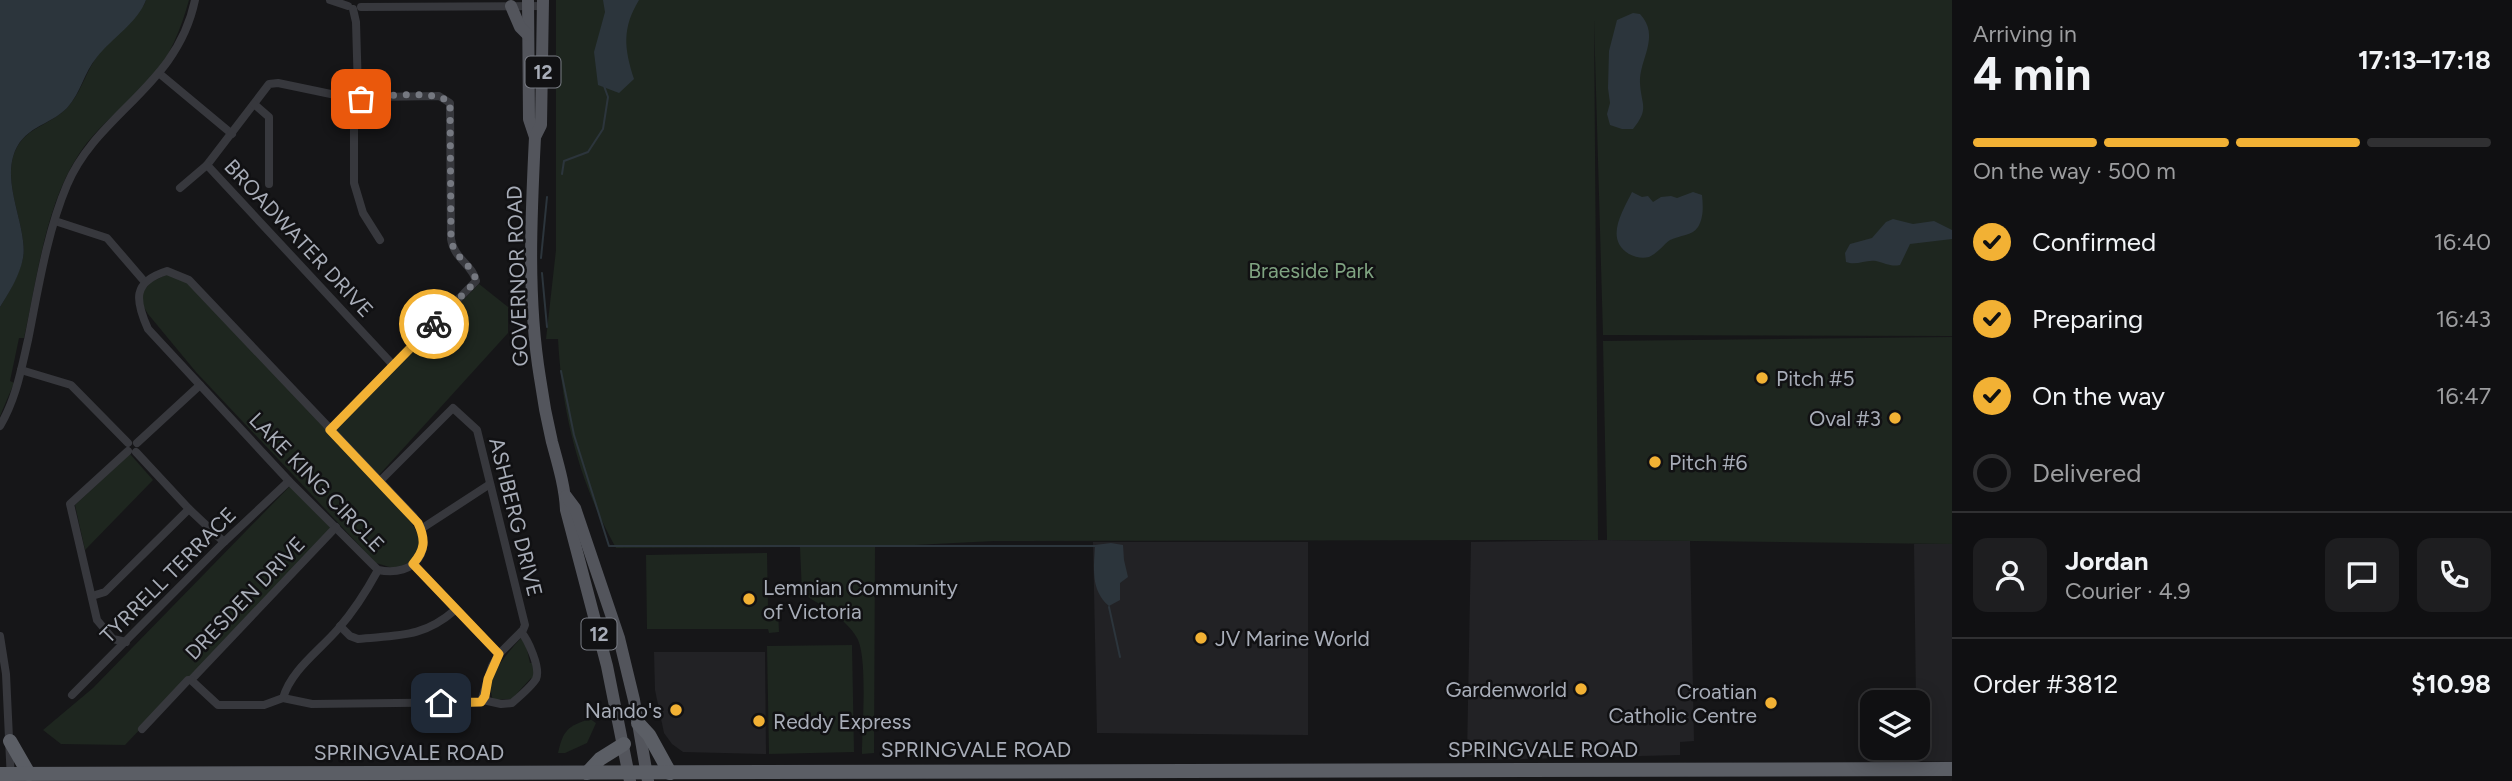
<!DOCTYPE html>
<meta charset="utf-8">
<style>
:root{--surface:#101012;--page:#1e1e20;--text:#f1f3f6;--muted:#9c9d9f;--line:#303032;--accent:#f2b134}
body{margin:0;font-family:Figtree,sans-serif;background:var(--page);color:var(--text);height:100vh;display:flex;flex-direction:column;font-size:26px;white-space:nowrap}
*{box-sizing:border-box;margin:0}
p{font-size:23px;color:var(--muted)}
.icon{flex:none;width:38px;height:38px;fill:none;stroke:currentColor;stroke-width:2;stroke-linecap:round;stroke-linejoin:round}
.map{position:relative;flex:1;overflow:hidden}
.panel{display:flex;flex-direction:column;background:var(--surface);width:560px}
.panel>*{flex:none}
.controls{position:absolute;left:1860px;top:690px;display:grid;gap:14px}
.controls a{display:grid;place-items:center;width:70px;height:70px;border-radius:14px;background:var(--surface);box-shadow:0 4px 18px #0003,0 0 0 2px var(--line);font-size:35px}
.pin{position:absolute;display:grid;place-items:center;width:60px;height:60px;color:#fff;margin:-30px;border-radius:14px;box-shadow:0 4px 10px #0006}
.courier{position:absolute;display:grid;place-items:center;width:70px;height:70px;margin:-35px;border:5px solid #f2b134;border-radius:50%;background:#fff;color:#222;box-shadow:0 2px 9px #0007}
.summary em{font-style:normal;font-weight:700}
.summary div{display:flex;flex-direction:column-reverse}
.summary{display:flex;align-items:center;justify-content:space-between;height:119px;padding:0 21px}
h1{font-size:46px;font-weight:700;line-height:52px}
.bar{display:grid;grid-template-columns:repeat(4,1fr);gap:10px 7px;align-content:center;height:84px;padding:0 21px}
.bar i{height:9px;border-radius:5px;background:var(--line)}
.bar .on{background:var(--accent)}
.bar p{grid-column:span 4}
.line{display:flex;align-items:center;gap:18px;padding:0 21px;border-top:2px solid var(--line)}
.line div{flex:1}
.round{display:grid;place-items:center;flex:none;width:74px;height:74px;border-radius:14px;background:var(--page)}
ol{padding:0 21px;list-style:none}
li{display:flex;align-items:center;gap:21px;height:77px}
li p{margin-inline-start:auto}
li .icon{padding:7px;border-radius:50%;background:var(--accent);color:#111;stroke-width:4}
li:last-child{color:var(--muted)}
li i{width:38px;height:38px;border:4px solid var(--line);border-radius:50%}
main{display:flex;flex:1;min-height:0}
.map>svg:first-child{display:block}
.built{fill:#222225}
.green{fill:#1e261f}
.water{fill:#2c353c}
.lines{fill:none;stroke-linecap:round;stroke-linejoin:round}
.stream{stroke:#2c353c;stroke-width:2}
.minor{stroke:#37383d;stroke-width:8}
.primary{stroke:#53555c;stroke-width:12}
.trunk{stroke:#5b5e65;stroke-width:14}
.done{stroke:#757880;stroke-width:7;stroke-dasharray:0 12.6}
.route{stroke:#f2b134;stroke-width:9}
.poi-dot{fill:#f2b134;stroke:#111113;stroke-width:2.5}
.labels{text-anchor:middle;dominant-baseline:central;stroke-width:5;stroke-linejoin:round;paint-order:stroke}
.shield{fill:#111113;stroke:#7b7e86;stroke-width:2}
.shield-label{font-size:19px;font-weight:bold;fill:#a8adb8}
.street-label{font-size:21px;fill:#a8adb8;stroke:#111113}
.park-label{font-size:21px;fill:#7fa381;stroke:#111113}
.poi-label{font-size:21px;fill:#a8adb8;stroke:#111113;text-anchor:start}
</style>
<main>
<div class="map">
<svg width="1952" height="781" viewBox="0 0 1952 781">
<rect width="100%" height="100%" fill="#161618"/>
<g class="built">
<polygon points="1607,540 1690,541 1694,741 1680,742 1680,755 1482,760 1481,755 1467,755 1471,542"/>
<polygon points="1093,542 1308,542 1308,735 1097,733"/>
<polygon points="1914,544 1952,544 1952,762 1917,761 1918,702 1916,702"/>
<polygon points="654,652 765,652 766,754 683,752 672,744 664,733 655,690"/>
</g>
<g class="green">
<path d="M146,0h43c-8,29 -19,57 -40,81 -23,25 -51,44 -70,73 -34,51 -42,126 -55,184h-5l-9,43 4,2 -14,33v-109c9,-14 19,-32 23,-49 5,-27 -19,-70 -10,-101 9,-30 35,-30 54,-49 13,-14 17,-31 27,-47 12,-20 34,-38 50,-56z"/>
<path d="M556,0h1396v336l-349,-1 -9,-315 4,520 -604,1 -119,6 -1,206 -12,1c0,-25 6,-97 -5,-116 -11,-20 -37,-33 -55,-45l-2,-46 -184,1c-37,-66 -54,-134 -58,-209h-12l10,-89z"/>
<polygon points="168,274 189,283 408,515 421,541 415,559 396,569 376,563 196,372 148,314 143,306 143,291 151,282"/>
<polygon points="479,284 508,307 508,333 379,475 335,430"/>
<polygon points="1952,337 1952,544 1607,540 1603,341"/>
<polygon points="130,454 153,480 85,550 75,505"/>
<polygon points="290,486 332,528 125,745 61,744 43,730 93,688"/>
<polygon points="767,553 768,609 778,610 779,632 769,633 768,629 647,629 646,555"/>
<path d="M521,638l5,7 4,18h2l2,10 -1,6 -2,-1 -19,21 -19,1c-9,-23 14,-46 28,-62z"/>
<polygon points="852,645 854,752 769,754 767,646"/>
<path d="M590,719l6,4 -9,20 -22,10h-7c5,-23 10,-27 32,-34z"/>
</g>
<g class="water">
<path d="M0,0h146c-8,22 -34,38 -49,57 -13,15 -16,36 -30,51 -19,19 -45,18 -54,49 -9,31 15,74 10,101 -3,17 -14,35 -23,49z"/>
<path d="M603,0h36c-17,28 -15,48 -5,79l-15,14 -21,-8 -4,-33 11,-40z"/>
<path d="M1633,13l7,1c21,23 -1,45 0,69 1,22 10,25 -7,46h-11l-12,-4 -3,-11 3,-11 -2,-15 1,-37 8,-31z"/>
<path d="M1632,192l10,5 6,-1 5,6 8,-5 10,-1 6,2 16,-6 9,3c1,10 2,22 -4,32 -6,9 -18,8 -28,13 -7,5 -12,13 -21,17 -7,2 -14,0 -20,-3 -25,-15 -6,-43 3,-62z"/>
<path d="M1893,219l20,5 21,-3 18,9v9l-42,5 -10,21c-10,2 -14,-2 -24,-4 -10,-2 -19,5 -30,1l-1,-9 5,-9 22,-6 14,-16z"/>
<path d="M1111,543l12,2 1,15 4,17 -8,6v17l-11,6c-19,-16 -15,-39 -14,-61z"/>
</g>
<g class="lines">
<g class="stream">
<polyline points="562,174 564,161 588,152 603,129 608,97 604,86"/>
<polyline points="541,258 547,197"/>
<polyline points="542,273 547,327"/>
<polyline points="561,371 574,435 609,546 1095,546"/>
<polyline points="1109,607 1120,657"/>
</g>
<g class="minor">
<polyline points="330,0 348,6"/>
<polyline points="361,7 543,6"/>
<polyline points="353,9 356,22 358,91"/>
<polyline points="160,74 232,134"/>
<polyline points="350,98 278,83 269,84 207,165 393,365"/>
<polyline points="354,102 354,183 363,213 380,240"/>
<polyline points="254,104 269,117 269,184"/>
<polyline points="180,188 207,165"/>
<polyline points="55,221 107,238 144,281"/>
<path d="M167,271l22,9 224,236c24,32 3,62 -35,54l-89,-89 -141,-152c-13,-29 -16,-47 19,-58z"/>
<polyline points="21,370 71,385 128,443"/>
<path d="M0,426c16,-27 21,-56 28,-86 10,-50 19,-108 39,-155 31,-73 110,-98 128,-185"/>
<path d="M330,430l146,-149c-3,-16 -22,-22 -25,-42l-1,-136 -11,-7 -67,1 -11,2"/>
<polyline points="137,443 200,385"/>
<polyline points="136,452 189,509 224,542"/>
<polyline points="336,527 191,680 218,705 264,705 283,698 312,704 481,702 492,666 499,654 523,630 525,625 477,430 453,408 379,482"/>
<polyline points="421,529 490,484"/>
<polyline points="413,564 499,654"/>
<polyline points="92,596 105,592 189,509"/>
<path d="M340,626l10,10 8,3c40,-4 65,-1 97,-29"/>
<polyline points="0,636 6,674 11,781"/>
<polyline points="126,642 113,639 97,620 70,504 128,451"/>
<polyline points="72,695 224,542 289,481"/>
<path d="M283,698c8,-28 36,-47 55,-69 16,-18 28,-37 40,-59"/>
<path d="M483,700l18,4 11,-1c7,-6 19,-16 24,-24 5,-11 -8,-39 -15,-47"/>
<polyline points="142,729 188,680 191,680"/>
</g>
<g class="primary">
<polyline points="528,0 529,119 535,137"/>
<path d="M543,0l-2,125 -6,12c-4,80 -8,162 5,241 3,22 7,43 12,64 6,22 13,45 14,68l41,156 23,115"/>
<polyline points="511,6 520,27 528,35"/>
<polyline points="566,496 575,508 619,638 634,700 648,781"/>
</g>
<g class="trunk">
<polyline points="638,723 649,735 670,773"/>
<polyline points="10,741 29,774"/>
<polyline points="587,773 600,759 624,744"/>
<polyline points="0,774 1952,769"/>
</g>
</g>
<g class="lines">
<path class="done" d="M361,99v-5c22,5 76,-6 89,9l1,136c3,20 22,25 25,42l-42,43"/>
<path class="route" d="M434,324l-104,106 88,93c8,17 7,27 -5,41l86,90 -11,25 -3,17 -4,6 -40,1"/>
</g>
<g class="poi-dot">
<circle cx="1762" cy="378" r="7"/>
<circle cx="1895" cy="418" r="7"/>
<circle cx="1655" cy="462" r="7"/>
<circle cx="749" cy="599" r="7"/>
<circle cx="1201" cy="638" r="7"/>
<circle cx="1581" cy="689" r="7"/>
<circle cx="1771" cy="703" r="7"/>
<circle cx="676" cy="710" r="7"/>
<circle cx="759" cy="721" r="7"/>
</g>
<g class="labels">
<g class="shield">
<rect x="525.5" y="56.5" width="35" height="31" rx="5"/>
<rect x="581.5" y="618.5" width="35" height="31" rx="5"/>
</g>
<g class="shield-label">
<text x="543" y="72">12</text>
<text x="599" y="634">12</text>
</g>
<g class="street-label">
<text transform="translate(299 238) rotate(47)">BROADWATER DRIVE</text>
<text transform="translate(517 276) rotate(-92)">GOVERNOR ROAD</text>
<text transform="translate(317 482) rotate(46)">LAKE KING CIRCLE</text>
<text transform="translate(516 517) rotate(76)">ASHBERG DRIVE</text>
<text transform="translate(168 575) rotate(-45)">TYRRELL TERRACE</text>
<text transform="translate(245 598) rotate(-46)">DRESDEN DRIVE</text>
<text x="976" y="749">SPRINGVALE ROAD</text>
<text x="1543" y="749">SPRINGVALE ROAD</text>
<text x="409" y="752">SPRINGVALE ROAD</text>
</g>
<g class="park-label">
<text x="1311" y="270">Braeside Park</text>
</g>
<g class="poi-label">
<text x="1776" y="378">Pitch #5</text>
<text x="1881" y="418" text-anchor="end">Oval #3</text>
<text x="1669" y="462">Pitch #6</text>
<text x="763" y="587">Lemnian Community<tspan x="763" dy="24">of Victoria</tspan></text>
<text x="1215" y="638">JV Marine World</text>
<text x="1567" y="689" text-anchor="end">Gardenworld</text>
<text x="1757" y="691" text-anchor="end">Croatian<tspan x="1757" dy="24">Catholic Centre</tspan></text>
<text x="662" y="710" text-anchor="end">Nando's</text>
<text x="773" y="721">Reddy Express</text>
</g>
</g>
</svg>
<div class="controls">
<a><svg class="icon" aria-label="layers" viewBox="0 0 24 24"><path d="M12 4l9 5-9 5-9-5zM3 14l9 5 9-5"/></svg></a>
</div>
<div class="pin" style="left:361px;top:99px;background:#ea580c"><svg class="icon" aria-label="bag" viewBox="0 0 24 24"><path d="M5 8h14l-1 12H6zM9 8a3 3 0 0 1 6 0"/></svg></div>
<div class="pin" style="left:441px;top:703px;background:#1f2937"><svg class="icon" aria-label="home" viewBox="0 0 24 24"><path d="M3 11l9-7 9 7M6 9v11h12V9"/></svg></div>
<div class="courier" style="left:434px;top:324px"><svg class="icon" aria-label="bike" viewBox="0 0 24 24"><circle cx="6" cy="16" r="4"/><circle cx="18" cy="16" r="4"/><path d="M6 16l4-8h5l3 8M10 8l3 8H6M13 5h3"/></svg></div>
</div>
<section class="panel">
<div class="summary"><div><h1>4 min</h1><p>Arriving in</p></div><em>17:13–17:18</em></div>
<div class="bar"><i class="on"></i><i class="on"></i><i class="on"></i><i></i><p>On the way · 500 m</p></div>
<ol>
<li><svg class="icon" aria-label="check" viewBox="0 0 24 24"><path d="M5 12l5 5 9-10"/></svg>Confirmed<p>16:40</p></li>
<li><svg class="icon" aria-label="check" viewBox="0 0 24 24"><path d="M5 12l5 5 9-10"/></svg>Preparing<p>16:43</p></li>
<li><svg class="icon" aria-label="check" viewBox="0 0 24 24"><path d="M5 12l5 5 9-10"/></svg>On the way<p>16:47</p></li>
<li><i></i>Delivered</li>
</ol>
<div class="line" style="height:126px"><a class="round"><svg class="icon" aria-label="person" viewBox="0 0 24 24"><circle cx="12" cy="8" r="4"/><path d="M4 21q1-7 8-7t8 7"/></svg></a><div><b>Jordan</b><p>Courier · 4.9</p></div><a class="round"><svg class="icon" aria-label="chat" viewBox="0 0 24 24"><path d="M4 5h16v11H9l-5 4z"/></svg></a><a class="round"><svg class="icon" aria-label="phone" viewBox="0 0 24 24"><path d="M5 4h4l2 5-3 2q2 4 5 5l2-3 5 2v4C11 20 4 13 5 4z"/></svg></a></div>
<div class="line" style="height:91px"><div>Order #3812</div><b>$10.98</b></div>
</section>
</main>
